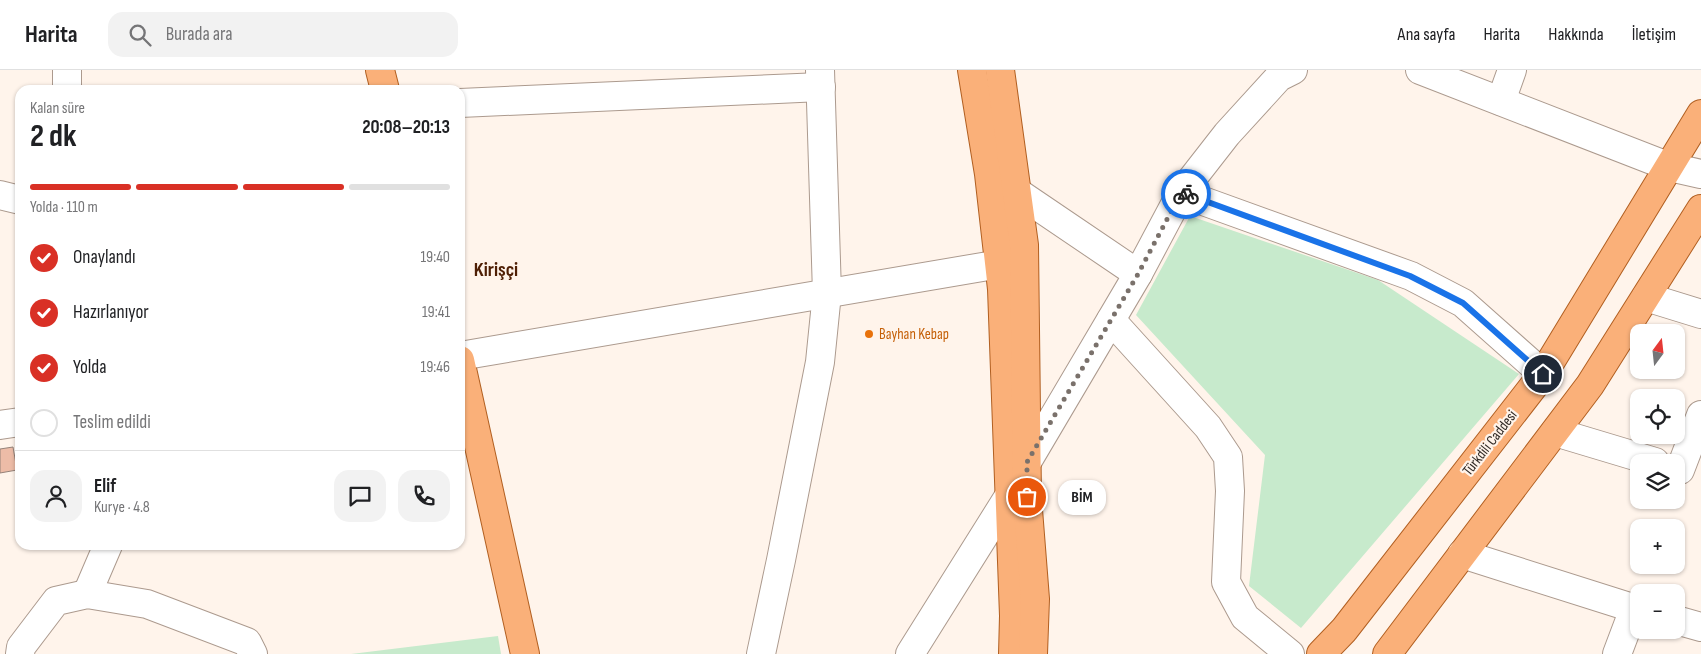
<!DOCTYPE html>
<html lang="tr">
<meta charset="utf-8">
<style>
:root{--surface:#fff;--page:#f2f2f2;--text:#202124;--muted:#757577;--line:#e0e0e0;--accent:#d93025}
body{margin:0;font-family:"Sofia Sans Condensed",sans-serif;background:var(--page);color:var(--text);height:100vh;display:flex;flex-direction:column;font-size:19px;white-space:nowrap}
*{box-sizing:border-box;margin:0}
p{font-size:16px;color:var(--muted)}
.icon{flex:none;width:28px;height:28px;fill:none;stroke:currentColor;stroke-width:2;stroke-linecap:round;stroke-linejoin:round}
.map{position:relative;flex:1;overflow:hidden}
.drawer{position:absolute;left:15px;top:15px;width:450px;height:465px;display:flex;flex-direction:column;background:var(--surface);border-radius:15px;box-shadow:0 1px 4px #0004}
.drawer>*{flex:none}
.needle{width:32px;rotate:15deg}
.tools{position:absolute;left:1630px;top:254px;display:grid;gap:10px}
.tools a{display:grid;place-items:center;width:55px;height:55px;border-radius:10px;background:var(--surface);box-shadow:0 1px 4px #0004;font-size:25px}
.pin{position:absolute;display:grid;place-items:center;width:42px;height:42px;color:#fff;margin:-21px;border:2px solid #fff;border-radius:50%;box-shadow:0 1px 5px #0007}
.courier{position:absolute;display:grid;place-items:center;width:50px;height:50px;margin:-25px;border:4px solid #1a73e8;border-radius:50%;background:#fff;color:#222;box-shadow:0 1px 6px #0007}
.bubble{position:absolute;height:35px;border-radius:15px;background:var(--surface);box-shadow:0 1px 4px #0004;font-size:16px;font-weight:700;line-height:35px;text-align:center}
.overview em{font-style:normal;font-weight:700}
.overview div{display:flex;flex-direction:column-reverse}
.overview{display:flex;align-items:center;justify-content:space-between;height:85px;padding:0 15px}
h1{font-size:32px;font-weight:700;line-height:38px}
.bar{display:grid;grid-template-columns:repeat(4,1fr);gap:8px 5px;align-content:center;height:60px;padding:0 15px}
.bar i{height:6px;border-radius:4px;background:var(--line)}
.bar .active{background:var(--accent)}
.bar p{grid-column:span 4}
.line{display:flex;align-items:center;gap:12px;padding:0 15px;border-top:1px solid var(--line)}
.line div{flex:1}
.round{display:grid;place-items:center;flex:none;width:52px;height:52px;border-radius:15px;background:var(--page)}
ol{padding:0 15px;list-style:none}
li{display:flex;align-items:center;gap:15px;height:55px}
li p{margin-inline-start:auto}
li .icon{padding:5px;border-radius:50%;background:var(--accent);color:#fff;stroke-width:4}
li:last-child{color:var(--muted)}
li i{width:28px;height:28px;border:2px solid var(--line);border-radius:50%}
header{display:flex;align-items:center;gap:30px;box-sizing:border-box;height:70px;padding:0 25px;background:var(--surface);border-bottom:1px solid var(--line)}
header strong{font-size:24px}
nav{display:flex;gap:28px;margin-inline-start:auto;font-size:18px}
.search{width:350px;height:45px;background:var(--page);display:flex;align-items:center;gap:12px;box-sizing:border-box;padding:0 18px;border-radius:15px;color:var(--muted);font-size:19px}
.map>svg:first-child{display:block}
.green{fill:#c7eacc}
.building{fill:#edbca7;stroke:#958279}
.lines{fill:none;stroke-linecap:round;stroke-linejoin:round}
.minor-casing{stroke:#ac9a8e;stroke-width:30}
.major-casing{stroke:#b15f21;stroke-width:30}
.minor{stroke:#fff;stroke-width:28}
.major{stroke:#fab079;stroke-width:28}
.done{stroke:#7a716b;stroke-width:5;stroke-dasharray:0 9}
.route{stroke:#1a73e8;stroke-width:6}
.food-dot{fill:#e8710a;stroke:#fff4eb;stroke-width:2}
.labels{text-anchor:middle;dominant-baseline:central;stroke-width:4.5;stroke-linejoin:round;paint-order:stroke}
.food-label{font-size:15px;fill:#c56008;stroke:#fff4eb;text-anchor:start}
.street-label{font-size:15px;fill:#322b26;stroke:#fff4eb}
.district-label{font-size:20px;font-weight:bold;fill:#4f1f05;stroke:#fff4eb}
</style>
<header>
<strong>Harita</strong>
<div class="search"><svg class="icon" aria-label="search" viewBox="0 0 24 24"><circle cx="10" cy="10" r="6"/><path d="M15 15l6 6"/></svg>Burada ara</div>
<nav><a>Ana sayfa</a><a>Harita</a><a>Hakkında</a><a>İletişim</a></nav>
</header>
<div class="map">
<svg width="1701" height="584" viewBox="0 0 1701 584">
<rect width="100%" height="100%" fill="#fff4eb"/>
<g class="green">
<polygon points="1190,146 1378,210 1519,304 1301,558 1249,516 1265,385 1136,245"/>
<polygon points="498,566 501,584 351,584"/>
</g>
<polygon class="building" points="13,377 17,400 0,403 0,379"/>
<g class="lines">
<defs>
<g id="minor">
<polyline points="1420,0 1670,97 1701,104"/>
<polyline points="67,20 67,0"/>
<polyline points="1501,31 1512,0"/>
<polyline points="460,33 821,17"/>
<polyline points="1017,122 1138,204"/>
<polyline points="1181,123 1411,206 1463,233 1543,304"/>
<polyline points="0,125 20,130"/>
<polyline points="1646,227 1701,244"/>
<polyline points="1111,250 1208,357 1228,387 1230,421 1226,512 1245,547 1290,584"/>
<polyline points="460,286 1000,194"/>
<polyline points="0,355 20,352"/>
<polyline points="1555,362 1655,392"/>
<polyline points="1027,392 1138,204 1181,123 1227,64 1279,7 1293,0"/>
<polyline points="1680,400 1701,345"/>
<polyline points="1462,484 1639,540"/>
<polyline points="87,524 108,475"/>
<polyline points="1676,550 1701,557"/>
<polyline points="20,584 21,577 56,531 87,524 147,534 247,572 253,584"/>
<polyline points="761,584 781,490 820,292 827,223 820,0"/>
<polyline points="910,584 1009,426"/>
<polyline points="1617,584 1634,539"/>
</g>
<g id="major">
<polyline points="380,0 385,20"/>
<polyline points="972,0 989,104 1002,219 1014,546 1013,584"/>
<polyline points="1000,0 1024,175 1027,427 1035,529 1033,584"/>
<polyline points="460,290 525,584"/>
<polyline points="1321,584 1344,560 1543,304 1701,44"/>
<polyline points="1387,584 1590,315 1701,139"/>
</g>
</defs>
<use href="#minor" class="minor-casing"/>
<use href="#major" class="major-casing"/>
<use href="#minor" class="minor"/>
<use href="#major" class="major"/>
</g>
<g class="lines">
<polyline class="done" points="1027,427 1027,392 1138,204 1181,123 1186,124"/>
<polyline class="route" points="1186,124 1410,206 1463,233 1543,304"/>
</g>
<circle class="food-dot" cx="869" cy="264" r="5"/>
<g class="labels">
<g class="food-label">
<text x="879" y="264">Bayhan Kebap</text>
</g>
<g class="street-label">
<text transform="translate(1490 373) rotate(-52)">Türkdili Caddesi</text>
</g>
<g class="district-label">
<text x="496" y="200">Kirişçi</text>
</g>
</g>
</svg>
<div class="tools">
<a><svg class="needle" viewBox="-14 -14 28 28"><path d="M0-13l5 13h-10z" fill="#e53935"/><path d="M0 13l5-13h-10z" fill="#757577"/></svg></a>
<a><svg class="icon" aria-label="locate" viewBox="0 0 24 24"><circle cx="12" cy="12" r="6"/><path d="M12 2v4M12 18v4M2 12h4M18 12h4"/></svg></a>
<a><svg class="icon" aria-label="layers" viewBox="0 0 24 24"><path d="M12 4l9 5-9 5-9-5zM3 14l9 5 9-5"/></svg></a>
<a>+</a>
<a>−</a>
</div>
<div class="pin" style="left:1027px;top:427px;background:#ea580c"><svg class="icon" aria-label="bag" viewBox="0 0 24 24"><path d="M5 8h14l-1 12H6zM9 8a3 3 0 0 1 6 0"/></svg></div>
<div class="pin" style="left:1543px;top:304px;background:#1f2937"><svg class="icon" aria-label="home" viewBox="0 0 24 24"><path d="M3 11l9-7 9 7M6 9v11h12V9"/></svg></div>
<div class="courier" style="left:1186px;top:124px"><svg class="icon" aria-label="bike" viewBox="0 0 24 24"><circle cx="6" cy="16" r="4"/><circle cx="18" cy="16" r="4"/><path d="M6 16l4-8h5l3 8M10 8l3 8H6M13 5h3"/></svg></div>
<div class="bubble" style="left:1058px;top:410px;width:48px">BİM</div>
<section class="drawer">
<div class="overview"><div><h1>2 dk</h1><p>Kalan süre</p></div><em>20:08–20:13</em></div>
<div class="bar"><i class="active"></i><i class="active"></i><i class="active"></i><i></i><p>Yolda · 110 m</p></div>
<ol>
<li><svg class="icon" aria-label="check" viewBox="0 0 24 24"><path d="M5 12l5 5 9-10"/></svg>Onaylandı<p>19:40</p></li>
<li><svg class="icon" aria-label="check" viewBox="0 0 24 24"><path d="M5 12l5 5 9-10"/></svg>Hazırlanıyor<p>19:41</p></li>
<li><svg class="icon" aria-label="check" viewBox="0 0 24 24"><path d="M5 12l5 5 9-10"/></svg>Yolda<p>19:46</p></li>
<li><i></i>Teslim edildi</li>
</ol>
<div class="line" style="height:90px"><a class="round"><svg class="icon" aria-label="person" viewBox="0 0 24 24"><circle cx="12" cy="8" r="4"/><path d="M4 21q1-7 8-7t8 7"/></svg></a><div><b>Elif</b><p>Kurye · 4.8</p></div><a class="round"><svg class="icon" aria-label="chat" viewBox="0 0 24 24"><path d="M4 5h16v11H9l-5 4z"/></svg></a><a class="round"><svg class="icon" aria-label="phone" viewBox="0 0 24 24"><path d="M5 4h4l2 5-3 2q2 4 5 5l2-3 5 2v4C11 20 4 13 5 4z"/></svg></a></div>
</section>
</div>
